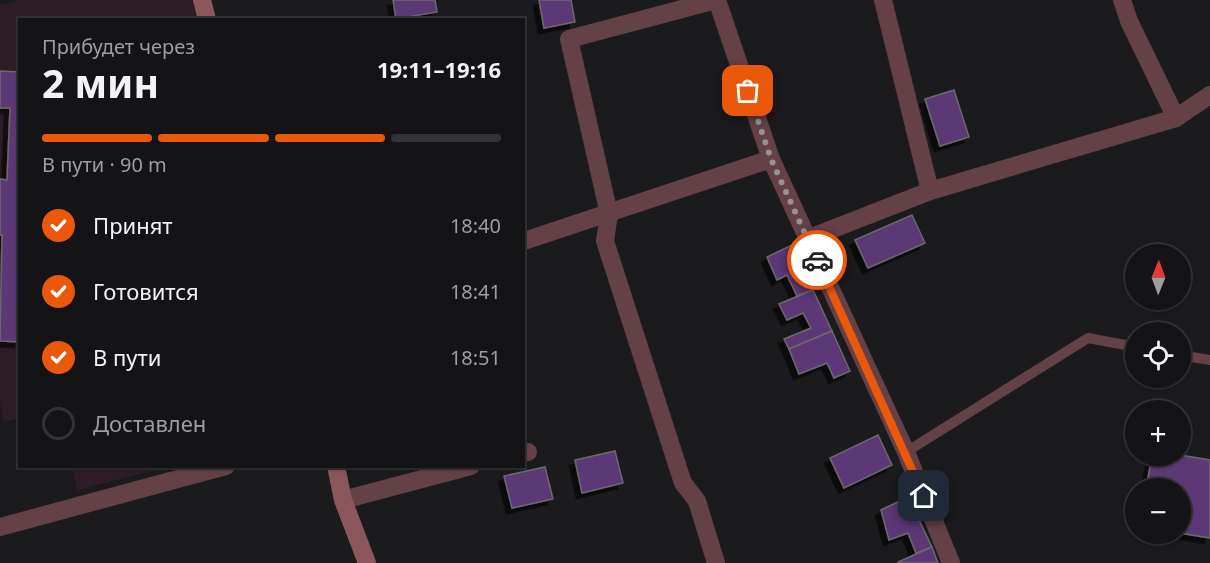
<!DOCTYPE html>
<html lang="ru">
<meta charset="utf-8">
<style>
:root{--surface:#141416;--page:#1d1d1f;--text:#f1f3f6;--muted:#9d9ea1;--line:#333335;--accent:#ea580c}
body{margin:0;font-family:"Noto Sans",sans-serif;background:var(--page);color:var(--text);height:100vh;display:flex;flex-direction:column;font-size:22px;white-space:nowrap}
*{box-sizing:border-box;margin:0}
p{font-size:20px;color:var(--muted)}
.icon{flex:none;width:33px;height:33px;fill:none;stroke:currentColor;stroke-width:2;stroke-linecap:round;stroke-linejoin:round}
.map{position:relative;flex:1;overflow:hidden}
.panel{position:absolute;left:18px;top:18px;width:507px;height:450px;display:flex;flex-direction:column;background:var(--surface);border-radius:0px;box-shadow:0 2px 4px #0004,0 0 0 2px var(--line)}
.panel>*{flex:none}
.needle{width:39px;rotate:1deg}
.controls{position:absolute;left:1125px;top:244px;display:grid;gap:12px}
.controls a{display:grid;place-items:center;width:66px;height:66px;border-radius:50%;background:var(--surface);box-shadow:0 2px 4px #0004,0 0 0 2px var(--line);font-size:30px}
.pin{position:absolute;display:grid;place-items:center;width:51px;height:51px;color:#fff;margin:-26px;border-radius:12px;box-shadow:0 3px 9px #0006}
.courier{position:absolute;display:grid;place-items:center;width:60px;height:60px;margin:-30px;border:4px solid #ea580c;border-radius:50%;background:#fff;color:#222;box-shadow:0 2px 8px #0007}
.overview em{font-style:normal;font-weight:700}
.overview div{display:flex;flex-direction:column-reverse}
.overview{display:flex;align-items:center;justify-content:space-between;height:102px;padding:0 24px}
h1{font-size:39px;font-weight:700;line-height:45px}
.bar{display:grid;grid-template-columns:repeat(4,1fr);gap:9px 6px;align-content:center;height:72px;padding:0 24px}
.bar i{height:8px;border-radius:4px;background:var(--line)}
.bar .selected{background:var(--accent)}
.bar p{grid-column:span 4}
ol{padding:0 24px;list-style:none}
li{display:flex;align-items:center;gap:18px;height:66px}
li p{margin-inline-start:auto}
li .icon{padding:6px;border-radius:50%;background:var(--accent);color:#fff;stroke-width:4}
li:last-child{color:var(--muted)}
li i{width:33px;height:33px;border:3px solid var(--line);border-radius:50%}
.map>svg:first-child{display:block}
.education{fill:#2d1d27}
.building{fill:#5c3776;stroke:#6b696c;stroke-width:1.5;filter:url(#shadow)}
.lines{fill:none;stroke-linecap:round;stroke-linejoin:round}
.lane{stroke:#644146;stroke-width:10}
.street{stroke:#644146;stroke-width:18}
.secondary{stroke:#8c565d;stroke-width:18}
.done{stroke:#949496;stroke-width:6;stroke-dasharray:0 10.8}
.route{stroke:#ea580c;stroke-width:8}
</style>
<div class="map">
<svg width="1210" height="563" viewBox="0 0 1210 563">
<defs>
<filter id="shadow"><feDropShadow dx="-5.5" dy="5.5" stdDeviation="0" flood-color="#0009"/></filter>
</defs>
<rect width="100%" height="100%" fill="#1b1b1e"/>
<g class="education">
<polygon points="21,0 192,0 197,19 20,20 20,418 4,422 0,402 0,5"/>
<polygon points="72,467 72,466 168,467 77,490"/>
</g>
<g class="building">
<polygon points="393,0 435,0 437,12 396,19"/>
<polygon points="539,0 571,0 575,22 544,28"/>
<polygon points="0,71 20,72 20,342 0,341 2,235 0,235 0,179 7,180 10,108 0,108"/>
<polygon points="954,90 969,137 940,146 925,99"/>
<polygon points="912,215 925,243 868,268 855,240"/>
<polygon points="792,245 813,290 797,296 787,275 777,280 767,257"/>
<polygon points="813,290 832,331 789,349 784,339 811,328 803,313 787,320 779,304"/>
<polygon points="832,331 850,371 834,378 827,363 799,374 789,349"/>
<polygon points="878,435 892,465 844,488 830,458"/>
<polygon points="615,451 623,483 582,493 575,460"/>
<polygon points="1180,455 1210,460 1210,538 1180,533 1180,489 1146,489 1152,456"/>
<polygon points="545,467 553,499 512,508 504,476"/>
<polygon points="908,497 932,547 916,553 908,533 889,540 881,510"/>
<polygon points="932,547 938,563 899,563 898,562"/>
</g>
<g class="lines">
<g class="lane">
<polyline points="1180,355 1210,360"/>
<polyline points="906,452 1088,338 1136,347"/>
</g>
<g class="street">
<polyline points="717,0 771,159 906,452 951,563"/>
<polyline points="883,0 930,191"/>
<polyline points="1122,0 1129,21 1176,118"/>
<polyline points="807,239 930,191 1176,118 1210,95"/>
<polyline points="524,241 771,159"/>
<polyline points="524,453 528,452"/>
<polyline points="343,500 471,466"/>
<polyline points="0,527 226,466"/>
<polyline points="716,563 697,501 683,483 605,241 609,214 569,39 716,0"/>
</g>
<g class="secondary">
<polyline points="202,0 207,20"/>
<polyline points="336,466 343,500 367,563"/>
</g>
</g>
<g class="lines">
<polyline class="done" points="748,91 771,159 817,260"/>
<polyline class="route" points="817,260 924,496"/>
</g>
</svg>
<div class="controls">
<a><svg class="needle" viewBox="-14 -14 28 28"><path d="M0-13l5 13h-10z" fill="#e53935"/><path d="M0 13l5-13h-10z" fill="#9d9ea1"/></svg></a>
<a><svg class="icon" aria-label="locate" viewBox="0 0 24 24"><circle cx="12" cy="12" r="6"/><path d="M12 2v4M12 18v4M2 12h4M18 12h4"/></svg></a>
<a>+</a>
<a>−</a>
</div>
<div class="pin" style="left:748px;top:91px;background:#ea580c"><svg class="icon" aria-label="bag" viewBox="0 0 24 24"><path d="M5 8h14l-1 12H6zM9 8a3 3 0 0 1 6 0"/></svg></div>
<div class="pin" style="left:924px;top:496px;background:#1f2937"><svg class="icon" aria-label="home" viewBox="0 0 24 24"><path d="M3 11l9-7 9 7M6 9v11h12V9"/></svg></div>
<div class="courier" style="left:817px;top:260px"><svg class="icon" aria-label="car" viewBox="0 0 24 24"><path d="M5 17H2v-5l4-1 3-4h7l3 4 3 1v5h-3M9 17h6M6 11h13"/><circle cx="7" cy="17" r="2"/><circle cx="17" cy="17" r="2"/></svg></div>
<section class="panel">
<div class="overview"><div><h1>2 мин</h1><p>Прибудет через</p></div><em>19:11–19:16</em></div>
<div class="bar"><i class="selected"></i><i class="selected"></i><i class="selected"></i><i></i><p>В пути · 90 m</p></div>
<ol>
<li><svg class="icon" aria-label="check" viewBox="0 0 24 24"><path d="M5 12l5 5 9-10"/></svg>Принят<p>18:40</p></li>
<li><svg class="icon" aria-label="check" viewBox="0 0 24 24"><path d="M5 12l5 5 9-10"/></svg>Готовится<p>18:41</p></li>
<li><svg class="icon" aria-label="check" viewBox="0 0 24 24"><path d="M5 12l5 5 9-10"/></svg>В пути<p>18:51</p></li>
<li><i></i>Доставлен</li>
</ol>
</section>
</div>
